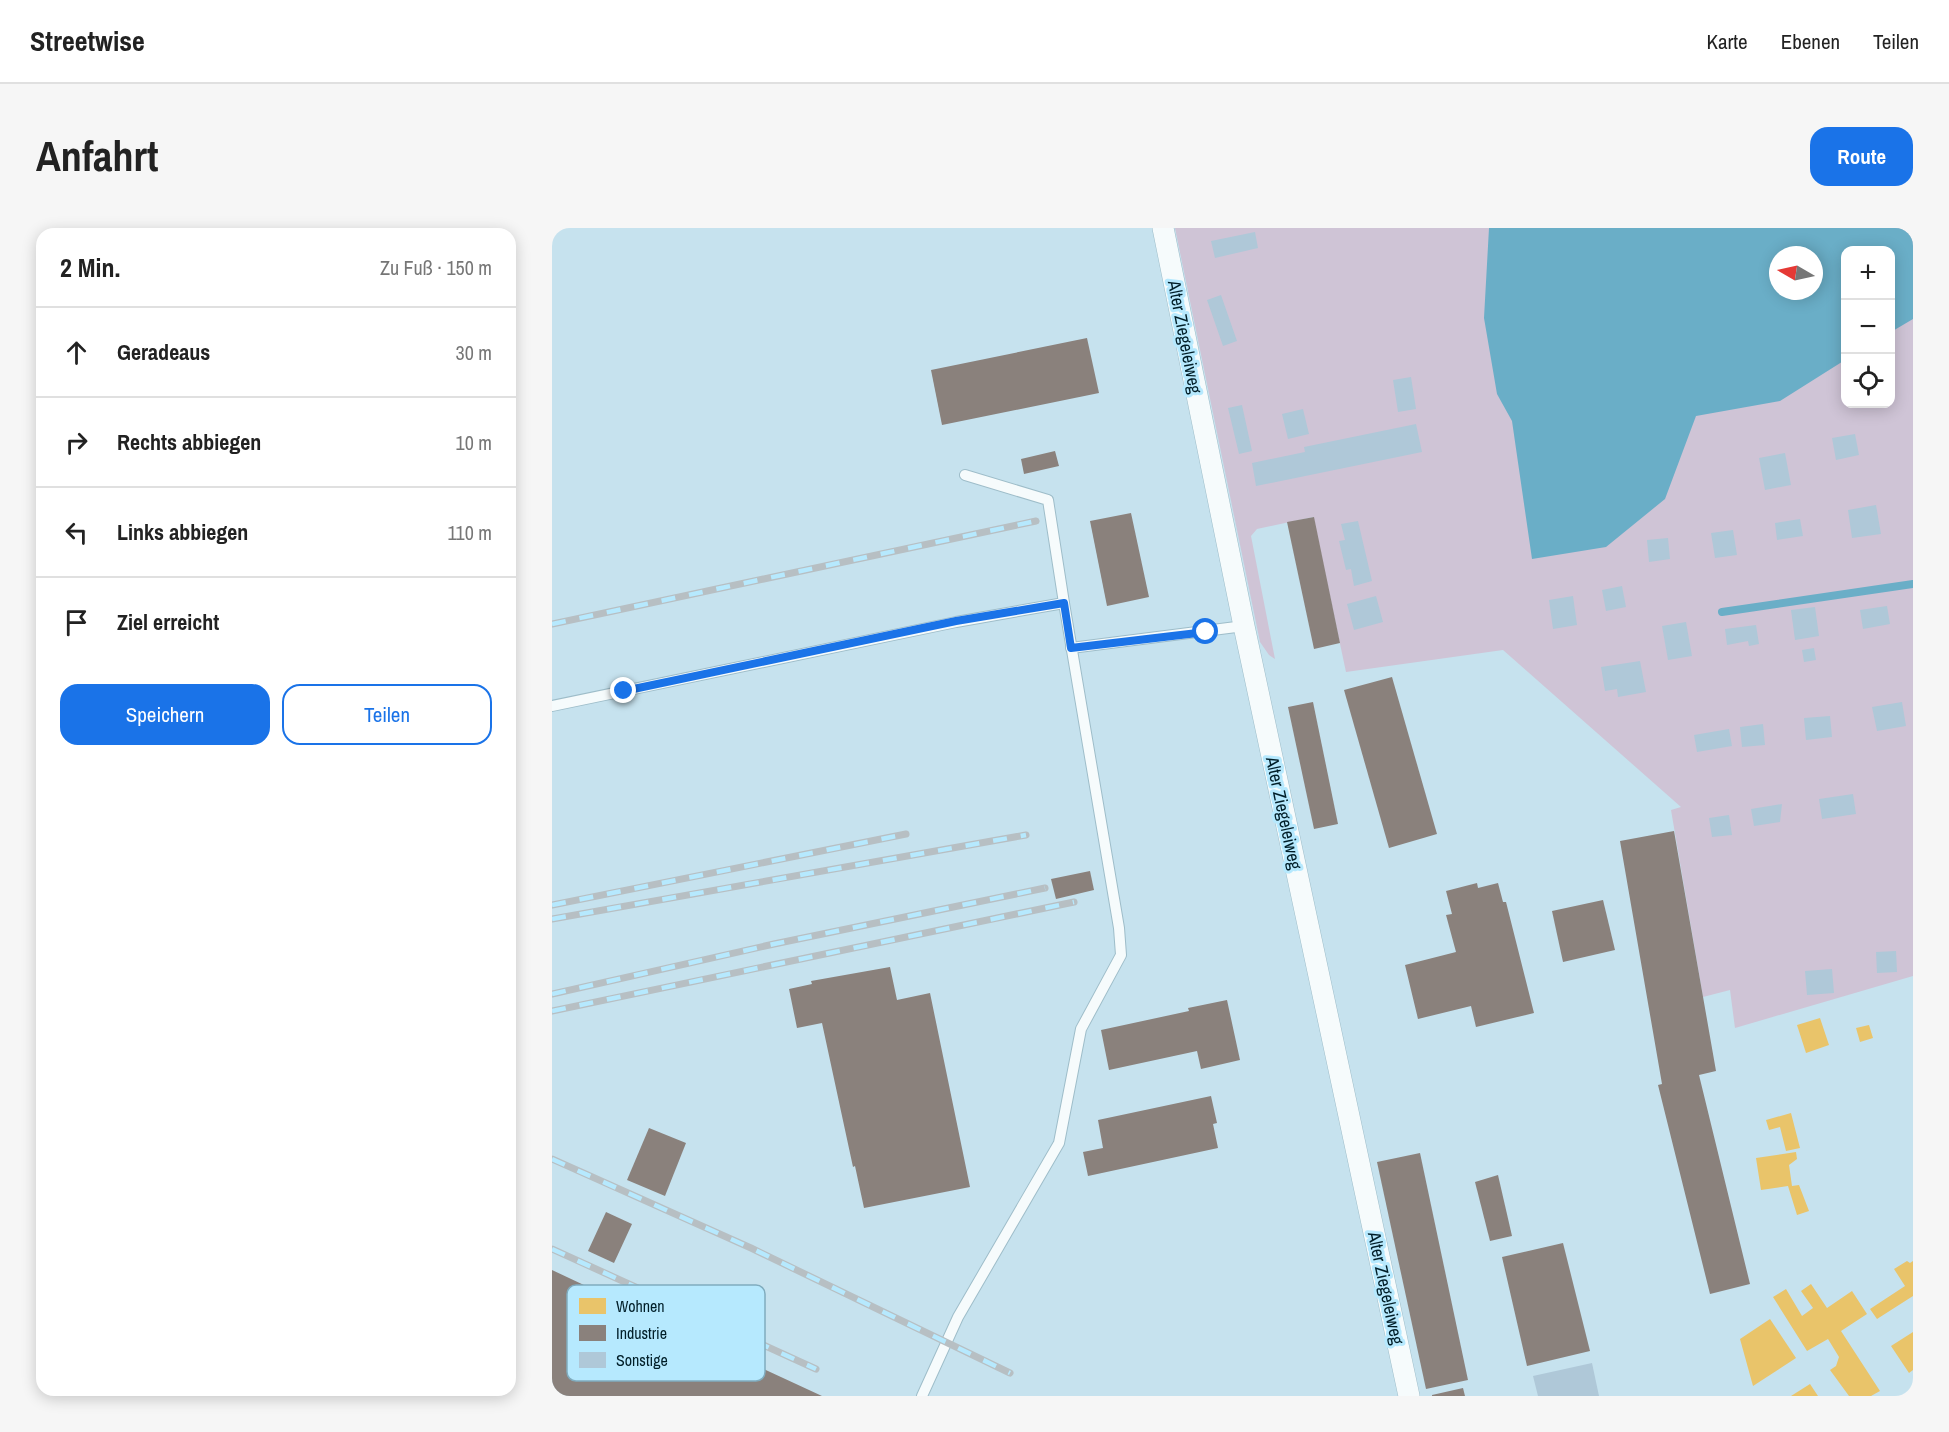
<!DOCTYPE html>
<html lang="de">
<head>
<meta charset="utf-8">
<style>
	:root { --surface:#fff; --page:#f6f6f6; --text:#222; --muted:#767676; --line:#e0e0e0; --accent:#1a73e8 }
	body { margin:0; font-family:"Archivo Narrow",sans-serif; background:var(--page); color:var(--text) }
	.controls { position:absolute; right:18px; top:18px; display:grid; overflow:hidden; border-radius:12px; box-shadow:0 3px 15px #0003 }
	.controls button { width:54px; height:54px; display:grid; place-items:center; padding:0; border:0; border-bottom:2px solid var(--line); background:var(--surface); color:var(--text); font:30px sans-serif }
	.compass { position:absolute; left:1217px; top:18px; width:54px; height:54px; border-radius:50%; background:var(--surface); box-shadow:0 3px 15px #0003; rotate:279deg }
	.stop { position:absolute; width:18px; height:18px; margin:-14px; border:4px solid #1a73e8; border-radius:50%; background:#fff }
	.stop.end { background:#1a73e8; border-color:#fff; box-shadow:0 2px 6px #0008 }
	.list { margin:0; padding:0; list-style:none }
	h2 { display:flex; justify-content:space-between; align-items:center; height:78px; margin:0; padding:0 24px; font-size:26px }
	h2 small { font-size:20px; font-weight:400; color:var(--muted) }
	.list li { display:grid; grid-template-columns:39px 1fr auto; gap:18px; align-items:center; box-sizing:border-box; height:90px; padding:0 24px; border-top:2px solid var(--line) }
	.list b { display:block; font-size:22px; white-space:nowrap }
	.list em { font-size:20px; font-style:normal; color:var(--muted) }
	.actions { display:flex; gap:12px; padding:18px 24px }
	.actions a { flex:1; padding:14px 0; border:2px solid var(--accent); border-radius:18px; text-align:center; font-size:21px; color:var(--accent) }
	.actions .main { background:var(--accent); color:#fff }
	.icon { flex:none; width:33px; height:33px; fill:none; stroke:currentColor; stroke-width:2; stroke-linecap:round; stroke-linejoin:round }
	.map { position:relative; flex:none; width:1361px; height:1168px; overflow:hidden; border-radius:18px }
	header { display:flex; align-items:center; gap:36px; box-sizing:border-box; height:84px; padding:0 30px; background:var(--surface); border-bottom:2px solid var(--line) }
	header strong { font-size:28px }
	nav { display:flex; gap:33px; margin-inline-start:auto; font-size:21px }
	.intro { display:flex; align-items:center; justify-content:space-between; box-sizing:border-box; height:144px; padding:0 36px }
	h1 { margin:0; font-size:42px }
	.button { padding:15px 27px; border-radius:18px; background:var(--accent); color:#fff; font-size:21px; font-weight:700 }
	main { display:flex; gap:36px; padding:0 36px }
	aside { flex:1; background:var(--surface); border-radius:18px; box-shadow:0 3px 15px #0003 }
	.map>svg:first-child { display:block }
	.green { fill:#cfc4d6; fill-rule:evenodd }
	.water { fill:#6aaec7; fill-rule:evenodd }
	.homes { fill:#e9c46a }
	.industry { fill:#8a817c }
	.lines { fill:none; stroke-linecap:round; stroke-linejoin:round }
	.stream { stroke:#6aaec7; stroke-width:8 }
	.building { fill:#afc8d8 }
	.service-casing { stroke:#9ebdc9; stroke-width:12 }
	.minor-casing { stroke:#9ebdc9; stroke-width:22 }
	.service { stroke:#f6fbfc; stroke-width:10 }
	.minor { stroke:#f6fbfc; stroke-width:21 }
	.rail-casing { stroke:#b7bfc3; stroke-width:7 }
	.rail { stroke:#b6e9fe; stroke-width:4.5; stroke-dasharray:14; stroke-linecap:butt }
	.route { stroke:#1a73e8; stroke-width:8 }
	.labels { text-anchor:middle; dominant-baseline:central; stroke-width:6; stroke-linejoin:round; paint-order:stroke }
	.street-label { font-size:18px; fill:#011e28; stroke:#b6e9fe }
	.key { fill:#b6e9fe; stroke:#80acbe; stroke-width:1.5 }
	.key-label { font-size:16px; fill:#011e28 }
</style>
</head>
<body>
<header>
<strong>Streetwise</strong>
<nav><a>Karte</a><a>Ebenen</a><a>Teilen</a></nav>
</header>
<div class="intro"><h1>Anfahrt</h1><a class="button">Route</a></div>
<main>
<aside>
<h2>2 Min.<small>Zu Fuß · 150 m</small></h2>
<ul class="list">
<li><svg class="icon" aria-label="ahead" viewBox="0 0 24 24"><path d="M12 20V5M6 11l6-6 6 6"/></svg><div><b>Geradeaus</b></div><em>30 m</em></li>
<li><svg class="icon" aria-label="right" viewBox="0 0 24 24"><path d="M7 20v-9h11M14 6l5 5-5 5"/></svg><div><b>Rechts abbiegen</b></div><em>10 m</em></li>
<li><svg class="icon" aria-label="left" viewBox="0 0 24 24"><path d="M17 20v-9H6M10 6l-5 5 5 5"/></svg><div><b>Links abbiegen</b></div><em>110 m</em></li>
<li><svg class="icon" aria-label="arrive" viewBox="0 0 24 24"><path d="M6 21V4h12l-3 4 3 4H6"/></svg><div><b>Ziel erreicht</b></div></li>
</ul>
<div class="actions"><a class="main">Speichern</a><a>Teilen</a></div>
</aside>
<div class="map">
<svg width="1361" height="1168" viewBox="0 0 1361 1168">
	<rect width="100%" height="100%" fill="#c6e2ee"/>
	<!-- green -->
	<path class="green" d="M623,0h738v748l-178,52 -5,-38 -27,7 -32,-187 10,-3 -178,-157 -157,22 -33,-155 -56,12 -6,7 24,123 -6,-4 -9,-13zM1294,22h44v154h-44zM1226,27h36v36h-36z"/>
	<!-- water -->
	<path class="water" d="M937,0h424v91l-22,13 -1,-82h-44l-1,110 -65,41 -84,15 -31,83 -59,48 -74,12 -20,-138 -15,-27 -13,-76zM1226,27h36v36h-36z"/>
	<!-- homes -->
	<g class="homes">
		<polygon points="1268,790 1277,817 1254,825 1245,797"/>
		<polygon points="1317,797 1321,810 1308,814 1304,800"/>
		<polygon points="1239,885 1248,920 1234,923 1228,899 1217,902 1214,892"/>
		<polygon points="1244,924 1245,931 1237,937 1240,958 1247,957 1257,983 1245,987 1236,958 1209,962 1204,930"/>
		<polygon points="1355,1033 1358,1035 1361,1033 1361,1068 1325,1091 1318,1081 1353,1058 1342,1041"/>
		<polygon points="1259,1056 1275,1080 1300,1063 1315,1086 1289,1103 1328,1163 1319,1168 1297,1168 1278,1142 1284,1138 1287,1129 1276,1111 1255,1123 1221,1069 1234,1061 1250,1088 1261,1080 1249,1063"/>
		<polygon points="1218,1091 1244,1130 1201,1158 1188,1111"/>
		<polygon points="1361,1104 1361,1142 1357,1145 1339,1118"/>
		<polygon points="1258,1156 1266,1168 1239,1168"/>
	</g>
	<!-- industry -->
	<g class="industry">
		<polygon points="535,110 547,165 390,197 379,142"/>
		<polygon points="503,223 507,238 472,246 469,231"/>
		<polygon points="579,285 597,369 555,378 538,293"/>
		<polygon points="762,289 788,415 762,421 735,294"/>
		<polygon points="840,449 885,606 837,620 792,462"/>
		<polygon points="761,474 786,596 762,601 736,479"/>
		<polygon points="1122,603 1164,843 1147,847 1198,1056 1158,1066 1106,857 1110,856 1068,613"/>
		<polygon points="538,643 542,662 504,671 499,651"/>
		<polygon points="925,655 926,660 946,655 951,674 954,674 982,785 924,799 919,778 866,791 853,737 904,724 894,687 900,686 894,663"/>
		<polygon points="1051,672 1063,722 1011,734 1000,683"/>
		<polygon points="338,739 345,772 378,765 418,959 312,980 303,938 301,939 270,795 245,800 237,761 260,756 259,753"/>
		<polygon points="675,772 688,832 649,841 645,823 557,842 549,802 637,783 636,780"/>
		<polygon points="659,868 665,895 661,896 666,920 536,948 531,924 551,920 546,892"/>
		<polygon points="97,900 134,915 113,968 75,952"/>
		<polygon points="868,925 916,1152 874,1161 825,934"/>
		<polygon points="946,947 960,1008 938,1013 923,954"/>
		<polygon points="54,984 80,996 62,1035 36,1023"/>
		<polygon points="1011,1015 1038,1123 975,1138 950,1029"/>
		<polygon points="0,1042 151,1113 154,1107 165,1112 162,1118 270,1168 0,1168"/>
		<polygon points="911,1160 913,1168 880,1168 880,1167"/>
	</g>
	<g class="lines">
		<!-- stream -->
		<polyline class="stream" points="1170,384 1361,356"/>
	</g>
	<!-- building -->
	<g class="building">
		<polygon points="703,4 706,20 663,30 659,13"/>
		<polygon points="669,67 685,113 671,118 655,72"/>
		<polygon points="859,149 864,181 846,184 841,152"/>
		<polygon points="690,177 700,223 687,226 676,180"/>
		<polygon points="751,181 757,206 736,211 730,186"/>
		<polygon points="864,196 870,224 704,258 700,235 753,224 752,219"/>
		<polygon points="1303,206 1307,227 1284,232 1280,210"/>
		<polygon points="1233,225 1239,257 1213,262 1207,230"/>
		<polygon points="1324,277 1329,306 1300,310 1296,282"/>
		<polygon points="1248,291 1251,308 1225,312 1223,295"/>
		<polygon points="806,293 820,353 802,358 799,341 794,342 787,313 793,312 789,296"/>
		<polygon points="1181,302 1185,327 1163,330 1159,305"/>
		<polygon points="1116,310 1118,331 1097,334 1095,312"/>
		<polygon points="1070,358 1074,379 1054,383 1050,362"/>
		<polygon points="824,368 831,394 802,402 795,376"/>
		<polygon points="1021,368 1025,397 1001,401 997,372"/>
		<polygon points="1335,378 1338,396 1311,401 1308,382"/>
		<polygon points="1263,379 1267,408 1243,412 1239,382"/>
		<polygon points="1134,394 1140,428 1116,432 1110,398"/>
		<polygon points="1204,397 1207,416 1197,418 1196,413 1175,417 1173,401"/>
		<polygon points="1262,420 1264,432 1252,434 1250,422"/>
		<polygon points="1088,433 1094,464 1066,469 1065,461 1053,463 1049,439"/>
		<polygon points="1350,474 1354,498 1325,503 1320,479"/>
		<polygon points="1278,488 1280,509 1254,512 1252,490"/>
		<polygon points="1211,496 1213,517 1190,519 1188,499"/>
		<polygon points="1177,501 1180,518 1145,524 1142,507"/>
		<polygon points="1301,566 1304,586 1270,591 1267,571"/>
		<polygon points="1230,576 1228,594 1202,598 1199,581"/>
		<polygon points="1177,587 1180,607 1160,609 1157,590"/>
		<polygon points="1344,723 1345,744 1325,745 1324,724"/>
		<polygon points="1280,741 1282,765 1255,767 1253,743"/>
		<polygon points="1040,1135 1047,1168 986,1168 981,1148"/>
	</g>
	<g class="lines">
		<defs>
			<g id="service">
				<polyline points="519,420 692,398"/>
				<polyline points="0,478 404,394 512,375"/>
				<polyline points="370,1168 406,1089 507,915 529,801 569,727 567,700 512,375 496,272 413,247"/>
			</g>
			<polyline id="minor" points="611,0 692,398 857,1168"/>
		</defs>
		<!-- service casing -->
		<use href="#service" class="service-casing"/>
		<!-- minor casing -->
		<use href="#minor" class="minor-casing"/>
		<!-- service -->
		<use href="#service" class="service"/>
		<!-- minor -->
		<use href="#minor" class="minor"/>
		<defs>
			<g id="rail">
				<polyline points="0,396 484,293"/>
				<polyline points="0,677 354,606"/>
				<polyline points="0,691 474,607"/>
				<polyline points="0,766 222,716 493,660"/>
				<polyline points="0,783 522,674"/>
				<polyline points="0,931 199,1020 458,1145"/>
				<polyline points="0,1021 264,1141"/>
			</g>
		</defs>
		<!-- rail casing -->
		<use href="#rail" class="rail-casing"/>
		<!-- rail -->
		<use href="#rail" class="rail"/>
	</g>
	<g class="lines">
		<!-- route -->
		<polyline class="route" points="72,463 404,393 512,375 519,420 654,404"/>
	</g>
	<g class="labels">
		<!-- street labels -->
		<g class="street-label">
			<text transform="translate(633 109) rotate(79)">Alter Ziegeleiweg</text>
			<text transform="translate(732 585) rotate(78)">Alter Ziegeleiweg</text>
			<text transform="translate(834 1060) rotate(78)">Alter Ziegeleiweg</text>
		</g>
	</g>
	<!-- legend -->
	<rect x="15" y="1057" width="198" height="96" rx="9" class="key"/>
	<rect x="27" y="1070" width="27" height="16" fill="#e9c46a"/>
	<rect x="27" y="1097" width="27" height="16" fill="#8a817c"/>
	<rect x="27" y="1124" width="27" height="16" fill="#afc8d8"/>
	<g class="key-label">
		<text x="64" y="1084">Wohnen</text>
		<text x="64" y="1111">Industrie</text>
		<text x="64" y="1138">Sonstige</text>
	</g>
</svg>
<div class="controls">
<button>+</button>
<button>−</button>
<button><svg class="icon" aria-label="locate" viewBox="0 0 24 24"><circle cx="12" cy="12" r="6"/><path d="M12 2v4M12 18v4M2 12h4M18 12h4"/></svg></button>
</div>
<svg class="compass" viewBox="-18 -18 36 36"><path d="M0-13l5 13h-10z" fill="#e53935"/><path d="M0 13l5-13h-10z" fill="#767676"/></svg>
<div class="stop" style="left:654px;top:404px"></div>
<div class="stop end" style="left:72px;top:463px"></div>
</div>
</main>
</body>
</html>
